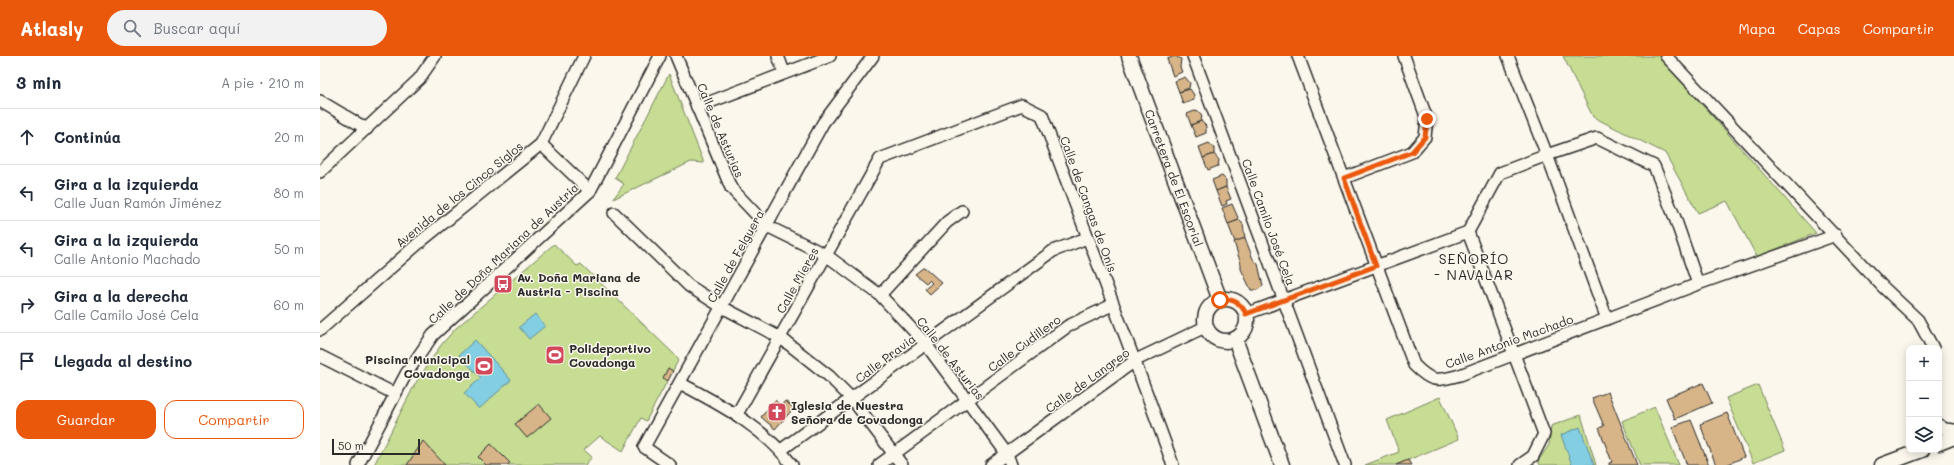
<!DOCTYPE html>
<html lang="es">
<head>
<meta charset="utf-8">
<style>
	:root { --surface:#fff; --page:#f2f2f3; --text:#1f2937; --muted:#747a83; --line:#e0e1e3; --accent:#ea580c }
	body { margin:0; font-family:Mali,sans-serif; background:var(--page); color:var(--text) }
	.controls { position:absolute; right:12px; bottom:12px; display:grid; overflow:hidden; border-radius:8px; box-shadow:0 2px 10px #0003 }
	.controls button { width:36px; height:36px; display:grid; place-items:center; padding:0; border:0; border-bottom:1px solid var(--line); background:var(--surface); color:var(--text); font:20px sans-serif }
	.scale { position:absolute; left:12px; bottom:10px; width:88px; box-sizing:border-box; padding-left:4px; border:2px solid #2b2b2b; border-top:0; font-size:11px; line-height:14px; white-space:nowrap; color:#2b2b2b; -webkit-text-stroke:3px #fbf7ec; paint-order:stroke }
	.stop { position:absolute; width:12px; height:12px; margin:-9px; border:3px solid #ea580c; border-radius:50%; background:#fff }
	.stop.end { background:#ea580c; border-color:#fff; box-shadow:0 1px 4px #0008 }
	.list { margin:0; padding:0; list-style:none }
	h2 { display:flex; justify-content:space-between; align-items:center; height:52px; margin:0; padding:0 16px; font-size:17px }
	h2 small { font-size:13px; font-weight:400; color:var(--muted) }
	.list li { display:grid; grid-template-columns:26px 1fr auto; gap:12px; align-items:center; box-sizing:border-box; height:56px; padding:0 16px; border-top:1px solid var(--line) }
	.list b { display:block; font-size:15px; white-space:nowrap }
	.list p { margin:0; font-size:13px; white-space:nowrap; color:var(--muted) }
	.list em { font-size:13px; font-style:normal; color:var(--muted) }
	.actions { display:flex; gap:8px; padding:12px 16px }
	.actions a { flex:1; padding:9px 0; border:1px solid var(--accent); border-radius:12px; text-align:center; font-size:14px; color:var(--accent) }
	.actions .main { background:var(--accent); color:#fff }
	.icon { flex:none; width:22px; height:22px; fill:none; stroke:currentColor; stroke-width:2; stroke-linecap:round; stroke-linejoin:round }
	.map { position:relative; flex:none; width:1634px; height:409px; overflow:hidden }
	header { display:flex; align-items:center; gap:24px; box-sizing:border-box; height:56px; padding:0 20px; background:var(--accent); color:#fff }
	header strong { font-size:19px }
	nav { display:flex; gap:22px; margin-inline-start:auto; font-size:14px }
	.search { width:280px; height:36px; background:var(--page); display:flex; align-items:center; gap:10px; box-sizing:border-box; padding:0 14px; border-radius:22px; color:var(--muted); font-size:15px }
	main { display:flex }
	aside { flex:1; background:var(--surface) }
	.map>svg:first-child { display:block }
	.green { fill:#c6dd93; stroke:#78845f }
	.water { fill:#83cee3; stroke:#608d99 }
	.building { fill:#d7b589; stroke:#2b2b2b }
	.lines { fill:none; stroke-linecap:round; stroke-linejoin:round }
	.minor-casing { stroke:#2b2b2b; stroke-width:14 }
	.tertiary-casing { stroke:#2b2b2b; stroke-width:17 }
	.minor { stroke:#fbf7ec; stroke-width:11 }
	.tertiary { stroke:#fbf7ec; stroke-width:14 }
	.route { stroke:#ea580c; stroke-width:5 }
	.labels { text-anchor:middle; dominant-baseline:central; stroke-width:3; stroke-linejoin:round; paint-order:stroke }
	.street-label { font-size:12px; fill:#2b2b2b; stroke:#fbf7ec }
	.poi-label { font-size:12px; font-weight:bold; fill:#2b2b2b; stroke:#fbf7ec; text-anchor:start }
	.quarter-label { font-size:14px; letter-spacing:1px; fill:#2b2b2b; stroke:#fbf7ec }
</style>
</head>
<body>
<header>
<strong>Atlasly</strong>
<div class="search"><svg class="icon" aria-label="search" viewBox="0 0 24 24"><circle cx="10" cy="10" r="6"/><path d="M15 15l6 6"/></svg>Buscar aquí</div>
<nav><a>Mapa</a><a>Capas</a><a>Compartir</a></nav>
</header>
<main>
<aside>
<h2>3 min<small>A pie · 210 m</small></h2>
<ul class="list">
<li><svg class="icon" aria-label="ahead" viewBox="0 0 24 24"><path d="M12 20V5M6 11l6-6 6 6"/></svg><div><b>Continúa</b></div><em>20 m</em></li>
<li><svg class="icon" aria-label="left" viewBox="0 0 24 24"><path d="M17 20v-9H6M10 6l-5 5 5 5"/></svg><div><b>Gira a la izquierda</b><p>Calle Juan Ramón Jiménez</p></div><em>80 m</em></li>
<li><svg class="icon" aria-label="left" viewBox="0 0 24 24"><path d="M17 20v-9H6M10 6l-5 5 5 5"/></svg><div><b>Gira a la izquierda</b><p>Calle Antonio Machado</p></div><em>50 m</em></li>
<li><svg class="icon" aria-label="right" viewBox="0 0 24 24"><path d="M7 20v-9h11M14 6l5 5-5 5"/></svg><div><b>Gira a la derecha</b><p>Calle Camilo José Cela</p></div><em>60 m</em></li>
<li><svg class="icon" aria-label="arrive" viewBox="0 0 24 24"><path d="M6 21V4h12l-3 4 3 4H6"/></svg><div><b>Llegada al destino</b></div></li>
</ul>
<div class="actions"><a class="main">Guardar</a><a>Compartir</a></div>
</aside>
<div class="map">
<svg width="1634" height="409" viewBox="0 0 1634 409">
	<rect width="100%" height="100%" fill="#fbf7ec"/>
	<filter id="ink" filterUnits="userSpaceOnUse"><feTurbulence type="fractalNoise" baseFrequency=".025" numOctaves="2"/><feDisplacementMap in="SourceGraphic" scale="8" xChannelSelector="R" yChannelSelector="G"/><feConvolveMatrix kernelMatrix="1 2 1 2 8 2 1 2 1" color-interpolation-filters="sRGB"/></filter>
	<g filter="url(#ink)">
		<!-- green -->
		<g class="green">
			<polygon points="1243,0 1339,0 1496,177 1437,201 1407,145 1378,157 1345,97 1273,61"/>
			<polygon points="349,18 384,107 371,106 293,143 304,128 295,122"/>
			<polygon points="234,188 257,210 261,208 359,303 326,365 321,362 303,395 280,380 264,394 272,401 265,409 54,409 95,328 121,289 136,272"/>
			<polygon points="1438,329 1465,394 1433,407 1406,342"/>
			<polygon points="1120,341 1139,383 1076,409 1045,409 1079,396 1067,364"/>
			<polygon points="1335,351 1335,352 1359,409 1320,409 1302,365"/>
			<polygon points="1261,359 1276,409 1220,409 1218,405 1229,389 1231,370"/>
		</g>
		<!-- water -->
		<g class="water">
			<polygon points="215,258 225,270 209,283 199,271"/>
			<polygon points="155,284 191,324 159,353 144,337 161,322 139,299"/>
			<polygon points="1260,371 1274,409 1252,409 1241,379"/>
		</g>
		<!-- building -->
		<g class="building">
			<polygon points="855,0 861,3 860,11 862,16 853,20 847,3"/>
			<polygon points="865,21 870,27 869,32 859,36 855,25"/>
			<polygon points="870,33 874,39 874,44 863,48 859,36"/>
			<polygon points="877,54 882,59 881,65 871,69 867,58"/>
			<polygon points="881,65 886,70 886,77 876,81 871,69"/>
			<polygon points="889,87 894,92 894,98 883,102 879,91"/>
			<polygon points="894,98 899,104 898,110 888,114 883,102"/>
			<polygon points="902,120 906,124 906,131 896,135 892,124"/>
			<polygon points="906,131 911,143 906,145 907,148 902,150 896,135"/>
			<polygon points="912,148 919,164 908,168 902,152"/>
			<polygon points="919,164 923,168 925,182 915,186 908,168"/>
			<polygon points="925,182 933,203 938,208 943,230 937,234 931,234 921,213 921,208 914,186"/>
			<polygon points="604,211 622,227 610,238 605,233 612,227 609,224 606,227 595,218"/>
			<polygon points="348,312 353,315 348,325 343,322"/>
			<polygon points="1383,327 1392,347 1355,363 1346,342"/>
			<polygon points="1288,336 1317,409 1289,409 1289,407 1292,406 1279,372 1284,370 1272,342"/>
			<polygon points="455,344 461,350 465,345 474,352 455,373 441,361"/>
			<polygon points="219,348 231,362 207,382 195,368"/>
			<polygon points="1407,357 1424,401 1406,409 1396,409 1380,368"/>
			<polygon points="1371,364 1389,409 1367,409 1352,371"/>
			<polygon points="103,385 125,409 87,409"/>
			<polygon points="171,388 190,407 187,409 166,409 158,401"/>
			<polygon points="1088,404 1091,409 1076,409"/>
		</g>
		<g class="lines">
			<defs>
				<g id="minor">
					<polyline points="356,0 411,132 447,170 506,199 560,239 605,287 687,398 691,409"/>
					<polyline points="458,0 464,16"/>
					<polyline points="873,0 1025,409"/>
					<path d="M978,0l116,309c18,18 22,16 46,10l238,-91 138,-49"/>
					<polyline points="1188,0 1227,99 1287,263"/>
					<polyline points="1346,0 1563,231 1598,264 1613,292"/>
					<polyline points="0,45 47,73"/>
					<polyline points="377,51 510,0"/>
					<polyline points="221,88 270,135"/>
					<polyline points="0,116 99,23 115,0"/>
					<polyline points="1024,122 1092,96 1105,81 1107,63 1084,0"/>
					<polyline points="294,157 369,230 402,251 461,282 509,320 532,343 582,409"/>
					<polyline points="1148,176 1224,378 1213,400 1200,409"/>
					<polyline points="560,239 627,166 642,155"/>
					<polyline points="926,258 1148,176 1180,117 1227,99 1277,82 1334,110 1355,162 1378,228"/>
					<polyline points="0,274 100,186 221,88 264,0"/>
					<polyline points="0,300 75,338"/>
					<path d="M360,327c42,23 83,43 112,82"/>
					<path d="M417,358l143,-255 142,-54 20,10c43,117 89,233 131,350"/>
					<polyline points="1619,369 1625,373 1634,374"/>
					<polyline points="461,394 733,195 767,182"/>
					<polyline points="38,409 86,318 113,279 270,135 340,0"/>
					<polyline points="350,409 324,391 503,67 553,0"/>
					<polyline points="559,409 748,270 792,249"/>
					<polyline points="671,409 816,304 885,271"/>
				</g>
				<g id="tertiary">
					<path id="s1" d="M809,0l91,244"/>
					<circle cx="906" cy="264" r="21"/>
					<polyline points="915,283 962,409"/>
					<polyline points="1619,387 1634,381"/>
					<polyline points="1562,409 1602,394"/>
				</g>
			</defs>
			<!-- minor casing -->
			<use href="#minor" class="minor-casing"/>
			<!-- tertiary casing -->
			<use href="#tertiary" class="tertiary-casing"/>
			<!-- minor -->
			<use href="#minor" class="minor"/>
			<!-- tertiary -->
			<use href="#tertiary" class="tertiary"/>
		</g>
	</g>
	<g class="lines" filter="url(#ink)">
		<!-- route -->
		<path class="route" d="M900,244c13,-2 21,3 26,14l130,-48 -32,-88 68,-26 13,-15 2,-18"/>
	</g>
	<!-- icons -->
	<defs>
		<symbol id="bus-square" viewBox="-11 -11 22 22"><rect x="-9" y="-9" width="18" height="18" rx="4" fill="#d1495b" stroke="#fbf7ec"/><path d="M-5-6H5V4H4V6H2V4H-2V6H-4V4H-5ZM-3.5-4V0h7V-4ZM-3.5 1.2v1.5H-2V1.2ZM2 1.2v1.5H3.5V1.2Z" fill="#fff"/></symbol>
		<symbol id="stadium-square" viewBox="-11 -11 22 22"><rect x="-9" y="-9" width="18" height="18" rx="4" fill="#d1495b" stroke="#fbf7ec"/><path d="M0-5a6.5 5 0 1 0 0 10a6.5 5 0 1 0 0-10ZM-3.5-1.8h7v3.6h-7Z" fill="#fff"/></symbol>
		<symbol id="church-square" viewBox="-11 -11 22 22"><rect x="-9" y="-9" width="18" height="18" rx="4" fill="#d1495b" stroke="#fbf7ec"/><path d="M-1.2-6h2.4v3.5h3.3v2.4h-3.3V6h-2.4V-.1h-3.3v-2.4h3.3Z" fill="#fff"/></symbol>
	</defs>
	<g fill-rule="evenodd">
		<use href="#bus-square" x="172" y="217" width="22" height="22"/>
		<use href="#stadium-square" x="224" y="288" width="22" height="22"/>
		<use href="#stadium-square" x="153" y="299" width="22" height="22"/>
		<use href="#church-square" x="446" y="345" width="22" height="22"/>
	</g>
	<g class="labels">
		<!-- street labels -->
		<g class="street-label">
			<text transform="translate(401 74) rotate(67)">Calle de Asturias</text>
			<text stroke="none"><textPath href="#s1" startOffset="130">Carretera de El Escorial</textPath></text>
			<text transform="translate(139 138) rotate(-39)">Avenida de los Cinco Siglos</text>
			<text transform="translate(769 148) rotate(70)">Calle de Cangas de Onís</text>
			<text transform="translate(949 166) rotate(70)">Calle Camilo José Cela</text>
			<text transform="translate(183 197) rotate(-43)">Calle de Doña Mariana de Austria</text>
			<text transform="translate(415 200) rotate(-61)">Calle de Felguera</text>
			<text transform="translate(477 224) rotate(-61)">Calle Mieres</text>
			<text transform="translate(1189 285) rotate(-20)">Calle Antonio Machado</text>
			<text transform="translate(704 287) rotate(-36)">Calle Cudillero</text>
			<text transform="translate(565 302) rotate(-37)">Calle Pravia</text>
			<text transform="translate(631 302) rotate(52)">Calle de Asturias</text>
			<text transform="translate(767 324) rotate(-36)">Calle de Langreo</text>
		</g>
		<!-- poi labels -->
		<g class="poi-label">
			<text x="197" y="221">Av. Doña Mariana de<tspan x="197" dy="14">Austria - Piscina</tspan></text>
			<text x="249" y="292">Polideportivo<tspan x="249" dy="14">Covadonga</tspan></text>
			<text x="150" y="303" text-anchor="end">Piscina Municipal<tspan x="150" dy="14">Covadonga</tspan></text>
			<text x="471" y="349">Iglesia de Nuestra<tspan x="471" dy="14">Señora de Covadonga</tspan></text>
		</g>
		<!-- quarter labels -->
		<g class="quarter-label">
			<text x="1154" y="202">SEÑORÍO<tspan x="1154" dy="16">- NAVALAR</tspan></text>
		</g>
	</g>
</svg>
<div class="controls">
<button>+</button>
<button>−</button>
<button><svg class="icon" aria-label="layers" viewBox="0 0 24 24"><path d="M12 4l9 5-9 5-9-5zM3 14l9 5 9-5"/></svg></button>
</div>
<div class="scale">50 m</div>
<div class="stop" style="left:900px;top:244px"></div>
<div class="stop end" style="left:1107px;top:63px"></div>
</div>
</main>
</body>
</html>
